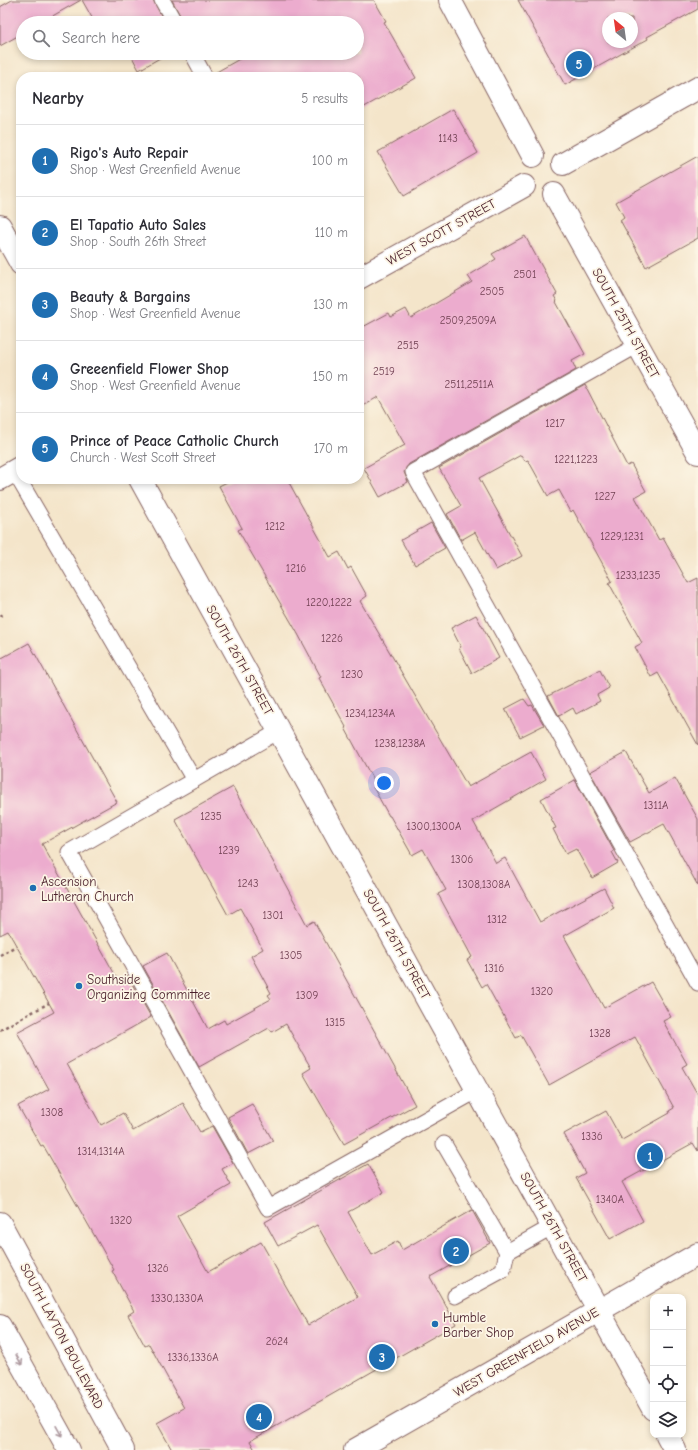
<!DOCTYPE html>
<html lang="en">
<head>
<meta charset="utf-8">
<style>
	:root { --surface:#fff; --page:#f2f2f3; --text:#2b2b33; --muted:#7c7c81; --line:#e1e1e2; --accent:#1f6fb2 }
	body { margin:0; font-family:"Comic Neue",sans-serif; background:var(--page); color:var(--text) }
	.controls { position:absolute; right:12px; bottom:12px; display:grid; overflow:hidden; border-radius:8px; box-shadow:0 2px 6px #0003 }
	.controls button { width:36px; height:36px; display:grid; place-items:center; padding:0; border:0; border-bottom:1px solid var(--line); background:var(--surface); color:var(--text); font:20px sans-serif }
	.compass { position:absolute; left:602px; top:12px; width:36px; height:36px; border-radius:50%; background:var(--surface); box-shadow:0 2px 6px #0003; rotate:331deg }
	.you { position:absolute; left:384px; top:783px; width:14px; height:14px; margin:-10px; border:3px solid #fff; border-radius:50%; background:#1a73e8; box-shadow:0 0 0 6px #1a73e833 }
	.badge { display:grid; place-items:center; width:26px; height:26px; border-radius:50%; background:var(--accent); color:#fff; font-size:13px; font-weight:700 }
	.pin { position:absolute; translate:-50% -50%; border:2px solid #fff; box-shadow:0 1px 4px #0006 }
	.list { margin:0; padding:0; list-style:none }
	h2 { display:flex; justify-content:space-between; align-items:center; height:52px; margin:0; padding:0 16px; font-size:17px }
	h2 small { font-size:13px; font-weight:400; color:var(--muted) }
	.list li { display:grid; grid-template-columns:26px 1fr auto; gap:12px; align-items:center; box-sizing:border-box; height:72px; padding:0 16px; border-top:1px solid var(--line) }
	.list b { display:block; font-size:15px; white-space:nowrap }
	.list p { margin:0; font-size:13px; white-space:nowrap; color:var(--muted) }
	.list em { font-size:13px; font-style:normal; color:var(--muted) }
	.icon { flex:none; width:22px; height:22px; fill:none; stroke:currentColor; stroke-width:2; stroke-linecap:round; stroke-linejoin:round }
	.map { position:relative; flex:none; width:698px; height:1450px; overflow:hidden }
	.search { position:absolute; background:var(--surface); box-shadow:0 2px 6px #0003; left:16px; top:16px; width:348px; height:44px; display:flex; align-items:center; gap:10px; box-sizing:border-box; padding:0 14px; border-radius:22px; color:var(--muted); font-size:15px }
	.panel { position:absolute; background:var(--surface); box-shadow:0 2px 6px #0003; left:16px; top:72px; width:348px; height:412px; border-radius:16px }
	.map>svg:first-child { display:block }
	.building { fill:#ecacce; fill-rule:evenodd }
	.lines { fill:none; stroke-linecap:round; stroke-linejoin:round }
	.service-casing { stroke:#866463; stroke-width:17 }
	.minor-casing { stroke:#866463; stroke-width:24 }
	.secondary-casing { stroke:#866463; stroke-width:24 }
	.primary-casing { stroke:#866463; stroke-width:24 }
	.path { stroke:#866463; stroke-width:2.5; stroke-dasharray:3 3; stroke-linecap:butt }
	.service { stroke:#fff; stroke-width:15 }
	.minor { stroke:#fff; stroke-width:22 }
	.secondary { stroke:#fff; stroke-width:22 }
	.primary { stroke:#fff; stroke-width:22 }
	.oneway { stroke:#ae9aa0 }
	.poi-dot { fill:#1f6fb2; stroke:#fcf5e5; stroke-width:1.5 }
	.labels { text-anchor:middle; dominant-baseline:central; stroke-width:3.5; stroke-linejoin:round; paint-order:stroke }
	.number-label { font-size:11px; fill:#724254 }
	.street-label { font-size:13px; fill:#4a1f2b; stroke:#fcf5e5 }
	.poi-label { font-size:13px; fill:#4a1f2b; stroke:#fcf5e5; text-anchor:start }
</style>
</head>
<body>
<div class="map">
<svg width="698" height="1450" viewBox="0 0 698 1450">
	<rect width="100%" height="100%" fill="#fcf5e5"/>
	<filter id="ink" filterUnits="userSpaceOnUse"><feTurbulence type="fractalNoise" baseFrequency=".025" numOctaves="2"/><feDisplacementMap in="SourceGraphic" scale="8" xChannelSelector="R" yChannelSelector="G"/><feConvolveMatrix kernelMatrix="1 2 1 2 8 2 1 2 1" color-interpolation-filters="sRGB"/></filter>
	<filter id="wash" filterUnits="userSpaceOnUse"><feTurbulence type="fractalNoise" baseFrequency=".012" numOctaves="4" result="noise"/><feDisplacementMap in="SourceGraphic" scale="16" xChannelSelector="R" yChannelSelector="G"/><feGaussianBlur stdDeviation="0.9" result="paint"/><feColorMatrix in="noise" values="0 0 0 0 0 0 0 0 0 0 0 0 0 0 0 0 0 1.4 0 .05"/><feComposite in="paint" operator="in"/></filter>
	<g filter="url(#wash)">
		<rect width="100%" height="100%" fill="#f4e5ca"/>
		<g id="blocks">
			<!-- building -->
			<g class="building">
				<polygon points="12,0 81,0 40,23 23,23 23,33 0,46 0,7"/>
				<polygon points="82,0 153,0 165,23 95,23"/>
				<polygon points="172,0 374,0 386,21 384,22 416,78 359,110 359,77 214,77 213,74 250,53 357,53 357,23 184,23"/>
				<path d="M518,0h180v9l-51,28 1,2 -83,46zM608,18h24v24h-24z"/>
				<polygon points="130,53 164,53 165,55 139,70"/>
				<polygon points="453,109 478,153 404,196 378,152"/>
				<polygon points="698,156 698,238 646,267 620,220 624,217 616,202"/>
				<polygon points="525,236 557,294 554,296 557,301 556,302 585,354 572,361 576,370 409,464 404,472 408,482 380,497 364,468 405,445 378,397 359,408 359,329 389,313 391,317 406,309 411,318 472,282 468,276 496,259 492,254"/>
				<polygon points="585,385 627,466 631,464 646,491 635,497 659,540 663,538 688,583 698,578 698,745 658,673 651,677 635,647 642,643 609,583 612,581 573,510 571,512 559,490 548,496 528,460 525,461 521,455 479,478 522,556 496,570 475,532 461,540 447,514 461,506 439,468"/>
				<polygon points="233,479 287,479 330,557 339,552 348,569 351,567 367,596 360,601 468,787 531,752 546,779 473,821 496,863 505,858 540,922 604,888 614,908 564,936 604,1008 651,982 671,1017 663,1021 687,1064 682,1067 698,1095 698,1151 693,1143 622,1182 643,1221 610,1239 576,1178 585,1173 564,1134 606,1111 622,1140 670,1113 669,1111 674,1108 635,1037 549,1085 521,1035 516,1038 486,984 482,987 467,960 472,957 438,894 446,890 423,849 412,855 390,816 389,816 373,787 376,785 345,728 346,727 319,678 321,677 298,634 238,530 242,528 219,486"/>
				<polygon points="431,523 445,548 415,565 401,540"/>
				<polygon points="476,615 499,658 472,673 459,648 461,647 451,628"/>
				<polygon points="29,643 117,802 42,844 118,980 127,975 151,1017 67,1064 101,1125 123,1113 133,1131 183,1103 200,1132 212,1126 233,1163 222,1169 231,1185 177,1216 208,1272 261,1242 308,1325 358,1297 317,1225 278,1246 265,1222 368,1164 384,1192 348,1212 372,1255 398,1241 402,1250 472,1210 490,1243 430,1277 456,1324 250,1441 255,1450 172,1450 157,1423 184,1408 149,1344 145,1346 128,1315 134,1311 112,1271 114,1270 43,1145 41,1146 18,1106 49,1089 17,1032 54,1012 8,931 0,935 0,659"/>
				<polygon points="600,670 609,688 597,695 600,701 576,714 573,708 559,716 548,696"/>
				<polygon points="524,699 529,706 532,705 544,725 520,737 505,709"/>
				<polygon points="626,752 649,793 675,778 698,819 698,886 664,824 630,842 590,772"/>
				<polygon points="575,780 614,851 612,852 618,863 592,878 576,849 566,854 553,829 556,828 541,799"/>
				<polygon points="233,787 307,925 314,921 415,1105 344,1144 303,1073 311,1068 286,1024 272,1032 269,1028 199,1067 143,966 167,953 208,1029 224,1020 226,1024 271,999 268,995 271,993 251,956 263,949 240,908 228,915 175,819"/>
				<polygon points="252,1104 273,1141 248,1154 228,1117"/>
			</g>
		</g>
	</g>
	<g filter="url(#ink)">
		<use href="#blocks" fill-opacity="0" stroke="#866463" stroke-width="1"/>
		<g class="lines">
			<defs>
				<g id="service">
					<polyline points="162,0 175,23"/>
					<polyline points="192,53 205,77"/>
					<polyline points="638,345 413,472 698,983"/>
					<polyline points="14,471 194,780"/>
					<polyline points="279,731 69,852 268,1208 478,1090"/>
					<polyline points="444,1144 507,1252"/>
					<polyline points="455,1296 503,1270 507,1252 553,1226"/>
				</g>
				<g id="minor">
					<polyline points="450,0 533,156"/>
					<polyline points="563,164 698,88"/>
					<polyline points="554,194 698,453"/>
					<polyline points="0,226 21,264"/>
					<polyline points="359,278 524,186"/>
					<polyline points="0,479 21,467"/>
					<polyline points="140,479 653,1409"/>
					<polyline points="667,1435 675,1450"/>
				</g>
				<polyline id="secondary" points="355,1450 698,1254"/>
				<g id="primary">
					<polyline points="0,1223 123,1450"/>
					<polyline points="0,1326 69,1450"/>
				</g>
			</defs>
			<!-- service casing -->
			<use href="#service" class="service-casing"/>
			<!-- minor casing -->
			<use href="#minor" class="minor-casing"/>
			<!-- secondary casing -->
			<use href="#secondary" class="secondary-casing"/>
			<!-- primary casing -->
			<use href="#primary" class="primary-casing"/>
			<!-- path -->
			<g class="path">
				<polyline points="0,616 5,613"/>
				<polyline points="0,955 16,946"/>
				<polyline points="0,1030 49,1003"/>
			</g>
			<!-- service -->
			<use href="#service" class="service"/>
			<!-- minor -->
			<use href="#minor" class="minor"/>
			<!-- secondary -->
			<use href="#secondary" class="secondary"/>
			<!-- primary -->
			<use href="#primary" class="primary"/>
		</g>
		<!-- one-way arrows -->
		<defs><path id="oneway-shaft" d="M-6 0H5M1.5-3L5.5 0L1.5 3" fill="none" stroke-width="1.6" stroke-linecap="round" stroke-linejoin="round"/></defs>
		<g class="oneway">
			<use href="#oneway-shaft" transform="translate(19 1360) rotate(61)"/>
			<use href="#oneway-shaft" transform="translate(59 1431) rotate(61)"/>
		</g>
	</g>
	<!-- markers -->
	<g class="poi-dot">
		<circle cx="33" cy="888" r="4"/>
		<circle cx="79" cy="986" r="4"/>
		<circle cx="435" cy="1324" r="4"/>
	</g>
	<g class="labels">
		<!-- number labels -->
		<g class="number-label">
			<text x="448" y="138">1143</text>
			<text x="525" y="274">2501</text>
			<text x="492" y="291">2505</text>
			<text x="468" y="320">2509,2509A</text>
			<text x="408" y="345">2515</text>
			<text x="384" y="371">2519</text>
			<text x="469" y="384">2511,2511A</text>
			<text x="555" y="423">1217</text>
			<text x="576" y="459">1221,1223</text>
			<text x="605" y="496">1227</text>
			<text x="275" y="526">1212</text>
			<text x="622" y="536">1229,1231</text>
			<text x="296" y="568">1216</text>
			<text x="638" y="575">1233,1235</text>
			<text x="329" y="602">1220,1222</text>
			<text x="332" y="638">1226</text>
			<text x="352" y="674">1230</text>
			<text x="370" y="713">1234,1234A</text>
			<text x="400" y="743">1238,1238A</text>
			<text x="656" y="805">1311A</text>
			<text x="211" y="816">1235</text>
			<text x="434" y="826">1300,1300A</text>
			<text x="229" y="850">1239</text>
			<text x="462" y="859">1306</text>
			<text x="248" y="883">1243</text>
			<text x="484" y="884">1308,1308A</text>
			<text x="273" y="915">1301</text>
			<text x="497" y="919">1312</text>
			<text x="291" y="955">1305</text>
			<text x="494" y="968">1316</text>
			<text x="542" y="991">1320</text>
			<text x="307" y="995">1309</text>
			<text x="335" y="1022">1315</text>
			<text x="600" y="1033">1328</text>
			<text x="52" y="1112">1308</text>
			<text x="592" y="1136">1336</text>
			<text x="101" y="1151">1314,1314A</text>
			<text x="610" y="1199">1340A</text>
			<text x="121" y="1220">1320</text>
			<text x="158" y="1268">1326</text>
			<text x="177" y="1298">1330,1330A</text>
			<text x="277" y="1341">2624</text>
			<text x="193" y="1357">1336,1336A</text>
		</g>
		<!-- street labels -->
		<g class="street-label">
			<text transform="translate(441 232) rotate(-29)">WEST SCOTT STREET</text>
			<text transform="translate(626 323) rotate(61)">SOUTH 25TH STREET</text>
			<text transform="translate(240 660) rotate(61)">SOUTH 26TH STREET</text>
			<text transform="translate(397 944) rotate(61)">SOUTH 26TH STREET</text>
			<text transform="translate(554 1227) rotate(61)">SOUTH 26TH STREET</text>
			<text transform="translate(62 1336) rotate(62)">SOUTH LAYTON BOULEVARD</text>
			<text transform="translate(526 1352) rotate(-30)">WEST GREENFIELD AVENUE</text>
		</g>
		<!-- poi labels -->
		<g class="poi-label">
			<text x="41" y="881">Ascension<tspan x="41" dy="15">Lutheran Church</tspan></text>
			<text x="87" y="979">Southside<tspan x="87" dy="15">Organizing Committee</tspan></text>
			<text x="443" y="1317">Humble<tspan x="443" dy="15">Barber Shop</tspan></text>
		</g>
	</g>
</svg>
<div class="controls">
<button>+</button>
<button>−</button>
<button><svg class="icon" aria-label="locate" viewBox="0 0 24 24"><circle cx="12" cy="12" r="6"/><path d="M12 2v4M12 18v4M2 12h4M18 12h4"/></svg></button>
<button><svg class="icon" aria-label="layers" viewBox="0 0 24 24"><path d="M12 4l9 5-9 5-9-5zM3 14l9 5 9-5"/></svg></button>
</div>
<svg class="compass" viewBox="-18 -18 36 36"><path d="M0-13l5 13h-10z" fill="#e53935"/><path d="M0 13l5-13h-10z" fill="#7c7c81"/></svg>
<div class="you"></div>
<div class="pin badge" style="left:650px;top:1156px">1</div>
<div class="pin badge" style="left:456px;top:1251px">2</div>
<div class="pin badge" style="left:382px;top:1357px">3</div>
<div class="pin badge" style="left:259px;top:1417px">4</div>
<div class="pin badge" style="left:579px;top:64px">5</div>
<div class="search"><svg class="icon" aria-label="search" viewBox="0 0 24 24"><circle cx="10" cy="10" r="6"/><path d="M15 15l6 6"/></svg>Search here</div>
<section class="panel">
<h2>Nearby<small>5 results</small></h2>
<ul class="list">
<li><span class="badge">1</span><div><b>Rigo's Auto Repair</b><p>Shop · West Greenfield Avenue</p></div><em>100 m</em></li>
<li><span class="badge">2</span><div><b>El Tapatio Auto Sales</b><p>Shop · South 26th Street</p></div><em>110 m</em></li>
<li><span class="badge">3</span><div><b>Beauty &amp; Bargains</b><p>Shop · West Greenfield Avenue</p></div><em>130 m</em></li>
<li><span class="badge">4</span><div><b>Greeenfield Flower Shop</b><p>Shop · West Greenfield Avenue</p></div><em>150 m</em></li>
<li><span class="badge">5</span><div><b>Prince of Peace Catholic Church</b><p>Church · West Scott Street</p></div><em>170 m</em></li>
</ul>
</section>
</div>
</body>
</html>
